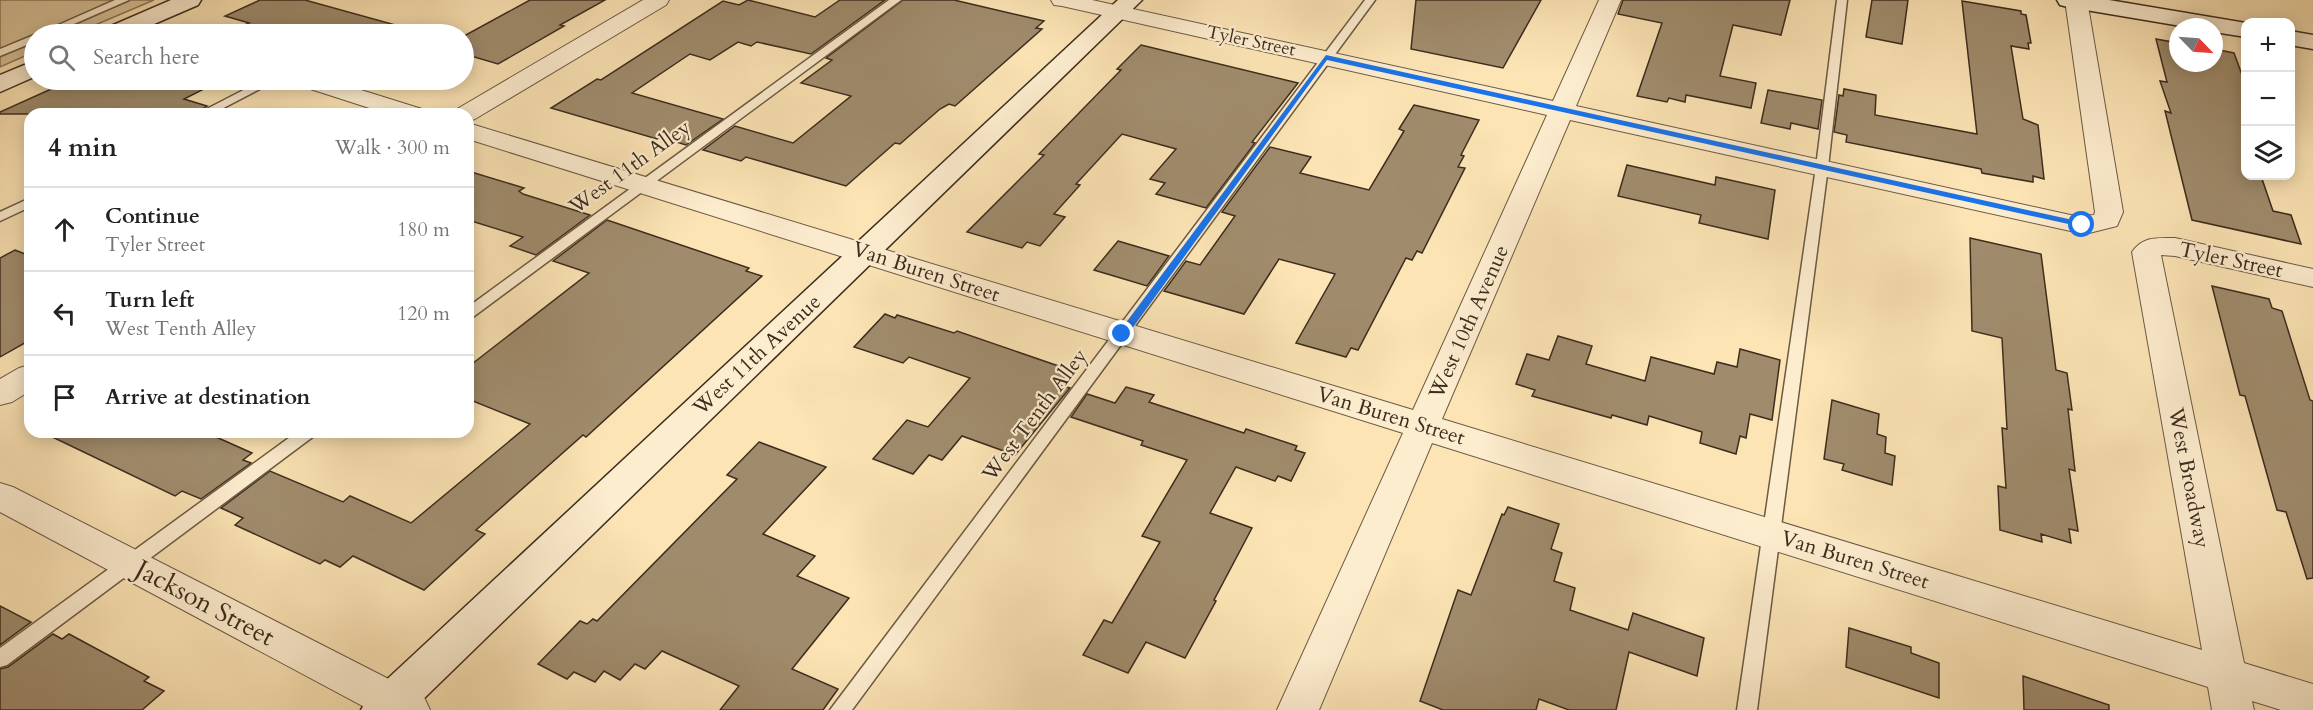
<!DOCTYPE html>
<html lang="en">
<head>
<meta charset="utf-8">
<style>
	:root { --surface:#fff; --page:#f2f2f2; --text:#222; --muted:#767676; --line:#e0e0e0 }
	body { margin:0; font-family:Cardo,serif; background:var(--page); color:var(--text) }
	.controls { position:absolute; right:18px; top:18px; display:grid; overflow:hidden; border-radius:12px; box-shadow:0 3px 15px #0003 }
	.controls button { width:54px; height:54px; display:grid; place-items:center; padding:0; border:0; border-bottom:2px solid var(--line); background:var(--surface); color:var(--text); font:30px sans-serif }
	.compass { position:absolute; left:2169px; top:18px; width:54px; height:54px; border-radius:50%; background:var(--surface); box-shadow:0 3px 15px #0003; rotate:115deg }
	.stop { position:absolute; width:18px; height:18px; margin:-14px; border:4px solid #1a73e8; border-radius:50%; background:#fff }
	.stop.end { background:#1a73e8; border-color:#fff; box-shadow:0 2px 6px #0008 }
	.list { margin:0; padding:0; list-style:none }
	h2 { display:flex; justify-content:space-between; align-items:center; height:78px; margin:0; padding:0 24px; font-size:26px }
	h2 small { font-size:20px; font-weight:400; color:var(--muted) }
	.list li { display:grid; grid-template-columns:39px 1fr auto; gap:18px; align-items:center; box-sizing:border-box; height:84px; padding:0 24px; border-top:2px solid var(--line) }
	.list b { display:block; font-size:22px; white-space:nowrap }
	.list p { margin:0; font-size:20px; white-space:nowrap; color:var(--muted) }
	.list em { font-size:20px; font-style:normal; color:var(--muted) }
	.icon { flex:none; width:33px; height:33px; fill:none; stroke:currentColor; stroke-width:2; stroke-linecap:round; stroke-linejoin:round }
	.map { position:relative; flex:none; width:2313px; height:710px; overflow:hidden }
	.search { position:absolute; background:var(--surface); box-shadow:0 3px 15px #0003; left:24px; top:24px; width:450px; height:66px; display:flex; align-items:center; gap:15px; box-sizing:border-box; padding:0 21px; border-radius:33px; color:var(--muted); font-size:22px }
	.panel { position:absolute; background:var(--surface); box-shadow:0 3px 15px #0003; left:24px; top:108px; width:450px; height:330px; border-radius:18px }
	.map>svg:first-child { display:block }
	.green { fill:#dbc59b; stroke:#8c785c; stroke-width:1.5 }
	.building { fill:#a08c6d; stroke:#3c2c1e; stroke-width:1.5 }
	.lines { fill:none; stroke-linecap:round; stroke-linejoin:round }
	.lane-casing { stroke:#6c5a44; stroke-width:3 }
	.street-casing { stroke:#6c5a44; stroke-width:2 }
	.secondary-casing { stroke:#3c2c1e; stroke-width:3 }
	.lane { fill:#fdedcf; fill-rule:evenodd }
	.street { fill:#fdedcf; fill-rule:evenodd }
	.secondary { fill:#fdedcf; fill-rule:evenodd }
	.route { fill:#1a73e8 }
	.labels { text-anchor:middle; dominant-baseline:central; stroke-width:4.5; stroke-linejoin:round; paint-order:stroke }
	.far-street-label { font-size:18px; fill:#3c2c1e; stroke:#fdedcf }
	.street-label { font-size:21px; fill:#3c2c1e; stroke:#fdedcf }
	.near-street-label { font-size:26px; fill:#3c2c1e; stroke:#fdedcf }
</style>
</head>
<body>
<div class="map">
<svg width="2313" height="710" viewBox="0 0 2313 710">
	<rect width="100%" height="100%" fill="#fce4b5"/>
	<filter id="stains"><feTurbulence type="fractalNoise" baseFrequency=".00333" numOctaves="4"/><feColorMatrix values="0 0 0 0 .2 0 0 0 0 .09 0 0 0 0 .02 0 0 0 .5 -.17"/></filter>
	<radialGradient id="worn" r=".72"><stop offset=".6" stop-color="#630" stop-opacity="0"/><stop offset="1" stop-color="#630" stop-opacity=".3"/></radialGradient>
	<!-- green -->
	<polygon class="green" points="0,0 154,0 74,34 34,34 34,52 0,67"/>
	<!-- building -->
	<g class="building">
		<polygon points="260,0 305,0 399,26 398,34 225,34 249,23 225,16"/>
		<polygon points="530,0 605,0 560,25 564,26 498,64 464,54 464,36"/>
		<polygon points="748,0 815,17 840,0 885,0 811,54 757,42 751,46 738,42 710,60 690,54 632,93 723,119 686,145 660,137 657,139 551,108 597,79 601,80 723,1 739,5"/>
		<polygon points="903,0 954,0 1044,21 1036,28 1042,29 955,106 949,104 940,109 900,144 895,143 846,186 746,157 741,161 703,150 735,126 793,143 851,96 801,83 832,60 826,58"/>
		<polygon points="1416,0 1541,0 1503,68 1411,49"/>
		<polygon points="1623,0 1790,0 1781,35 1733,25 1720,76 1756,83 1751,108 1686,95 1685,102 1669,98 1667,102 1637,96 1662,23 1618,14"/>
		<polygon points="1872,0 1908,0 1902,44 1866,37"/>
		<polygon points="1962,1 2021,11 2021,14 2026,15 2031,43 2028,43 2029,49 2011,46 2023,119 2038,125 2044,179 2033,176 2033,182 1982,173 1981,169 1846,142 1847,135 1834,132 1839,95 1843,96 1844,89 1876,95 1875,115 1977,134"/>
		<polygon points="2156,39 2178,43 2178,63 2214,63 2214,49 2234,53 2246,86 2246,176 2261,176 2273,211 2291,215 2301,244 2192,220 2165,111 2171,113 2160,81 2167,82"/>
		<polygon points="1141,45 1298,83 1252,142 1255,143 1206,208 1156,194 1165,183 1150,179 1176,149 1122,134 1076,184 1080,185 1054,214 1065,217 1040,246 1027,242 1022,248 967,232 1044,155 1039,154 1121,70 1117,69"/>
		<polygon points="71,80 170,80 202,90 184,99 207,106 195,114 0,114 0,112"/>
		<polygon points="1768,90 1822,100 1818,129 1791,123 1790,129 1761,123"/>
		<polygon points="1414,105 1479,120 1461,155 1464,156 1458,167 1465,168 1422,253 1417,251 1412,260 1406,258 1358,350 1351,348 1346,357 1296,343 1335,274 1279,259 1244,314 1164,291 1186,261 1200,265 1235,216 1222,212 1270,147 1311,157 1300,173 1369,190 1404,131 1399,129"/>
		<polygon points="1627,165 1715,185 1716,177 1775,190 1768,239 1699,223 1701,215 1618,196"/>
		<polygon points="468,171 524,188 519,191 523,194 590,215 536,255 510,246 523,237 468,220"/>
		<polygon points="607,220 749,268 746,271 762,276 586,437 583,435 476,530 485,534 424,590 353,556 340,567 325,560 320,564 235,525 243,518 221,508 270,471 343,502 350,496 411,523 530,424 468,399 468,367 589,273 553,261"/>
		<polygon points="1970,238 2041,254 2056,370 2067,373 2072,410 2068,409 2075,471 2069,469 2078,531 2069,529 2071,543 2041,534 2042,542 2000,530 1998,486 2006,488 2002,428 2007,429 2002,338 1972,331"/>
		<polygon points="1118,241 1169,256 1147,286 1094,270"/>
		<polygon points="15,250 30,256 30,340 0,357 0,258"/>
		<polygon points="2212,286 2269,299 2272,308 2282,311 2310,400 2313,401 2313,578 2307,579 2286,512 2277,510 2245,396 2240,395"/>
		<polygon points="885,314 895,318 897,315 954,333 957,331 1070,370 1059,385 1070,388 1015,455 962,436 942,460 929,455 913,474 873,459 907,420 928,427 970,378 909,357 903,363 854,347"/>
		<polygon points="1558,336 1592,346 1586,364 1645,381 1651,357 1714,374 1717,362 1737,367 1740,349 1780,360 1772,420 1750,414 1746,438 1740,436 1736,454 1700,443 1702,432 1649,416 1647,425 1612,415 1611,418 1532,396 1535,390 1516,384 1527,354 1549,360"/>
		<polygon points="1126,387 1154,395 1149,402 1244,433 1246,429 1297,446 1295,450 1305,453 1291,481 1278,476 1275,481 1236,467 1210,513 1252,528 1214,600 1216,601 1185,658 1146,642 1128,673 1083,655 1104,620 1112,623 1160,542 1142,536 1187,460 1141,445 1143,441 1071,417 1087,394 1115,403"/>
		<polygon points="1832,400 1879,414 1877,434 1886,437 1885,453 1895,456 1892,485 1842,470 1844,464 1824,459"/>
		<polygon points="42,432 205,432 252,453 243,460 251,463 201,499 182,491 175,496"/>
		<polygon points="759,442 826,467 763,534 815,556 797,576 849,598 792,669 838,689 823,710 720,710 739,686 662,651 645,669 635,664 620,680 604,671 595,682 574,672 567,679 538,664 580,621 587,624 593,619 597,621 737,479 727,475"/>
		<polygon points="1508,507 1559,524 1551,549 1562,553 1554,581 1575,588 1570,610 1628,630 1633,613 1704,638 1697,676 1629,652 1616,710 1569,710 1539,699 1536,710 1443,710 1420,701 1458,590 1471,595 1502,514 1504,515"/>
		<polygon points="0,606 31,622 0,645"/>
		<polygon points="1849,628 1911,647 1911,653 1939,663 1939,698 1846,667"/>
		<polygon points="53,634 62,639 69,634 149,677 144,681 164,691 142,710 0,710 0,669 8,667"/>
		<polygon points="2023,676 2109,705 2109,710 2024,710"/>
	</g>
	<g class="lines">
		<defs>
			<g id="lane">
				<polygon points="115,0 129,0 51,34 38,34"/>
				<polygon points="889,0 901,0 473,317 468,319 468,307"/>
				<polygon points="1365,0 1375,0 852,710 830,710"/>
				<polygon points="1837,0 1847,0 1828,167 1757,710 1737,710 1816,167"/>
				<polygon points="34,35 34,42 0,56 0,49"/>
				<polygon points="263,80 277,80 212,114 197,114"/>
				<polygon points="30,198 30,207 0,221 0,212"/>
				<polygon points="297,432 316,432 314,436 7,665 0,667 0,648"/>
			</g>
			<g id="street">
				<polygon points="643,0 669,0 666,5 475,119 468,121 468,114 454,114 457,109"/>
				<path d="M1051,0h41l461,101 46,-101h22l-45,106 499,110 19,-1 1,-3 -30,-212h22l36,212 -6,14 -28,7 -14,-1 -505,-112 -128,299 760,231 -70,-398c11,-16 25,-14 43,-14l138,31v18l-138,-31 -14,-1 83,408 69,21v26h-32l-29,-9 2,9h-42l-4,-23 -776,-244 -113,267h-42l126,-277 -935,-294v-16l945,287 134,-295 -485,-109 -8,-1z"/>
				<path d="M134,18l37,11 3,5c-14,2 -42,5 -51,-9l3,-5z"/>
				<polygon points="294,80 329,80 422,109 425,114 388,114 298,85"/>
				<polygon points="30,365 30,391 12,402 0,405 0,379 19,368"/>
				<polygon points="0,483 13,487 424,697 430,710 370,710 0,512"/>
			</g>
			<g id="secondary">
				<polygon points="171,0 201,0 198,5 131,34 100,34 104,29"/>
				<polygon points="1118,0 1142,0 412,710 361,710 368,697"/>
				<polygon points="2057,0 2109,0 2246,23 2246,37 2214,32 2214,27 2187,27 2068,7 2060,5"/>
				<polygon points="2290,31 2313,35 2313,49 2290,45"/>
				<polygon points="34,61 34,77 0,92 0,75"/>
			</g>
		</defs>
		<!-- lane casing -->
		<use href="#lane" class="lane-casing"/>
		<!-- street casing -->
		<use href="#street" class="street-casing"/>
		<!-- secondary casing -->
		<use href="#secondary" class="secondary-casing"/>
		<!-- lane -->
		<use href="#lane" class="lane"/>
		<!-- street -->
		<use href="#street" class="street"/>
		<!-- secondary -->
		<use href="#secondary" class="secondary"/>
	</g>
	<!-- route -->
	<polygon class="route" points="1326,55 2082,222 2086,225 2082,227 1327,60 1126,337 1119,337 1119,332"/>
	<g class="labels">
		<!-- far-street labels -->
		<g class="far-street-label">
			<text transform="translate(1251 41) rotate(12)">Tyler Street</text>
		</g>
		<!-- street labels -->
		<g class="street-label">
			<text transform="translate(630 167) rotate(-36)">West 11th Alley</text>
			<text transform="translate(2231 260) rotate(12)">Tyler Street</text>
			<text transform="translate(926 272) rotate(18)">Van Buren Street</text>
			<text transform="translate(1469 322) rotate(-66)">West 10th Avenue</text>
			<text transform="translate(757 355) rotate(-43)">West 11th Avenue</text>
			<text transform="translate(1035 415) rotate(-53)">West Tenth Alley</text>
			<text transform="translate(1391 416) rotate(17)">Van Buren Street</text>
			<text transform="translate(2189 478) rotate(79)">West Broadway</text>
			<text transform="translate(1855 560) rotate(17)">Van Buren Street</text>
		</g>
		<!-- near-street labels -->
		<g class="near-street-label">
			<text transform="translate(205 603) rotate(28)">Jackson Street</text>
		</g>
	</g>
	<rect width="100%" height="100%" filter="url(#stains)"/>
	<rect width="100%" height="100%" fill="url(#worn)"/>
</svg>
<div class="controls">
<button>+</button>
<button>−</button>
<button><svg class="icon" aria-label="layers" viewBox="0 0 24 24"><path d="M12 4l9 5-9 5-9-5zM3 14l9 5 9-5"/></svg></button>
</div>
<svg class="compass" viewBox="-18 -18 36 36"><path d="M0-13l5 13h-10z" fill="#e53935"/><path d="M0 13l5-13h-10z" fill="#767676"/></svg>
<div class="stop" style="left:2082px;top:225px"></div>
<div class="stop end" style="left:1122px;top:334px"></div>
<div class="search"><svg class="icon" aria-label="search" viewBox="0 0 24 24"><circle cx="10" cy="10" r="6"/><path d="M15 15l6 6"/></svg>Search here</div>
<section class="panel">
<h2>4 min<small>Walk · 300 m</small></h2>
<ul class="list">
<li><svg class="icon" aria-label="ahead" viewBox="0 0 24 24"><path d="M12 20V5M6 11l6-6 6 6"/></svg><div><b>Continue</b><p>Tyler Street</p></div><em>180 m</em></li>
<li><svg class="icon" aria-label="left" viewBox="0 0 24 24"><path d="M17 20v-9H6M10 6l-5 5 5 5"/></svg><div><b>Turn left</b><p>West Tenth Alley</p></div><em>120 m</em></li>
<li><svg class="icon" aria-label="arrive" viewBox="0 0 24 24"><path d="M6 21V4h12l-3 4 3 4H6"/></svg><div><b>Arrive at destination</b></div></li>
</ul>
</section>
</div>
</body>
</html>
